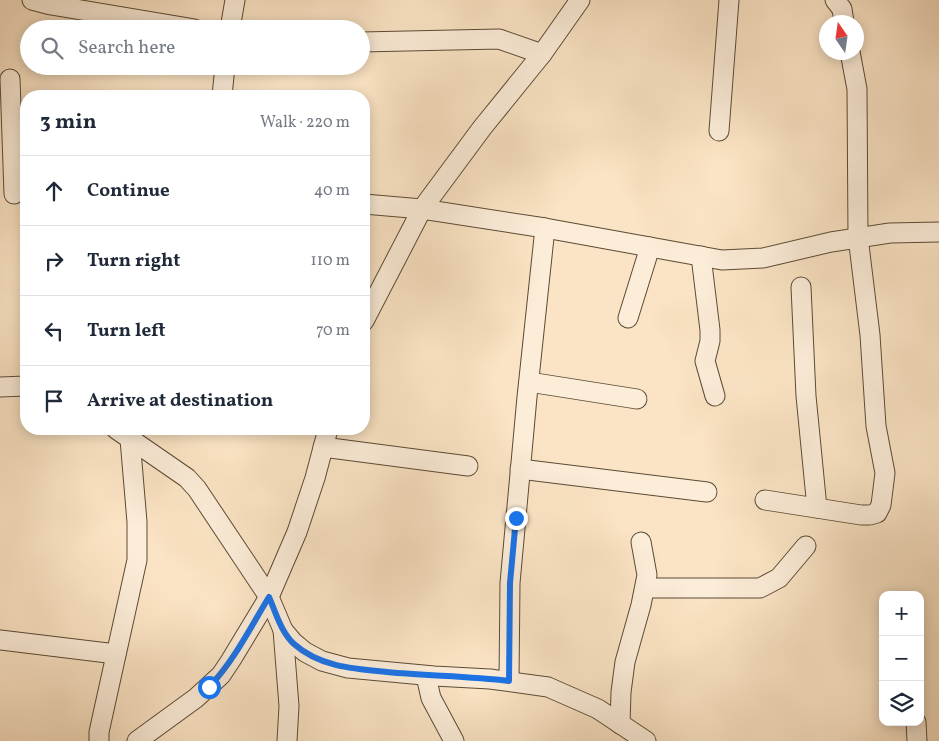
<!DOCTYPE html>
<html lang="en">
<head>
<meta charset="utf-8">
<style>
	:root { --surface:#fff; --page:#f2f2f3; --text:#1f2937; --muted:#747a83; --line:#e0e1e3 }
	body { margin:0; font-family:Vollkorn,serif; background:var(--page); color:var(--text) }
	.controls { position:absolute; right:15px; bottom:15px; display:grid; overflow:hidden; border-radius:10px; box-shadow:0 2px 12px #0003 }
	.controls button { width:45px; height:45px; display:grid; place-items:center; padding:0; border:0; border-bottom:1px solid var(--line); background:var(--surface); color:var(--text); font:25px sans-serif }
	.compass { position:absolute; left:819px; top:15px; width:45px; height:45px; border-radius:50%; background:var(--surface); box-shadow:0 2px 12px #0003; rotate:347deg }
	.stop { position:absolute; width:15px; height:15px; margin:-11px; border:4px solid #1a73e8; border-radius:50%; background:#fff }
	.stop.end { background:#1a73e8; border-color:#fff; box-shadow:0 1px 5px #0008 }
	.list { margin:0; padding:0; list-style:none }
	h2 { display:flex; justify-content:space-between; align-items:center; height:65px; margin:0; padding:0 20px; font-size:21px }
	h2 small { font-size:16px; font-weight:400; color:var(--muted) }
	.list li { display:grid; grid-template-columns:32px 1fr auto; gap:15px; align-items:center; box-sizing:border-box; height:70px; padding:0 20px; border-top:1px solid var(--line) }
	.list b { display:block; font-size:19px; white-space:nowrap }
	.list em { font-size:16px; font-style:normal; color:var(--muted) }
	.icon { flex:none; width:28px; height:28px; fill:none; stroke:currentColor; stroke-width:2; stroke-linecap:round; stroke-linejoin:round }
	.map { position:relative; flex:none; width:939px; height:741px; overflow:hidden }
	.search { position:absolute; background:var(--surface); box-shadow:0 2px 12px #0003; left:20px; top:20px; width:350px; height:55px; display:flex; align-items:center; gap:12px; box-sizing:border-box; padding:0 18px; border-radius:28px; color:var(--muted); font-size:19px }
	.panel { position:absolute; background:var(--surface); box-shadow:0 2px 12px #0003; left:20px; top:90px; width:350px; height:345px; border-radius:20px }
	.map>svg:first-child { display:block }
	.lines { fill:none; stroke-linecap:round; stroke-linejoin:round }
	.minor-casing { stroke:#5b4b34; stroke-width:21 }
	.minor { stroke:#fcedd9; stroke-width:19 }
	.route { stroke:#1a73e8; stroke-width:6 }
</style>
</head>
<body>
<div class="map">
<svg width="939" height="741" viewBox="0 0 939 741">
	<rect width="100%" height="100%" fill="#fbe4c5"/>
	<filter id="stains"><feTurbulence type="fractalNoise" baseFrequency=".004" numOctaves="4"/><feColorMatrix values="0 0 0 0 .2 0 0 0 0 .09 0 0 0 0 .02 0 0 0 .5 -.17"/></filter>
	<radialGradient id="worn" r=".72"><stop offset=".6" stop-color="#630" stop-opacity="0"/><stop offset="1" stop-color="#630" stop-opacity=".3"/></radialGradient>
	<g class="lines">
		<defs>
			<g id="minor">
				<polyline points="32,0 51,5 195,29"/>
				<polyline points="835,0 842,9 844,22"/>
				<polyline points="230,29 235,0"/>
				<polyline points="361,42 499,39 542,54"/>
				<polyline points="10,79 14,194"/>
				<polyline points="222,96 225,66"/>
				<polyline points="719,131 729,0"/>
				<polyline points="364,204 422,209 545,228 722,260 763,258 831,242 890,233 939,232"/>
				<polyline points="701,256 710,330 710,341 705,361 715,396"/>
				<polyline points="801,287 806,396 817,508"/>
				<polyline points="628,318 650,247"/>
				<polyline points="364,321 422,209 482,128 542,54 580,0"/>
				<polyline points="529,382 637,399"/>
				<polyline points="0,387 26,386"/>
				<polyline points="116,429 187,478 197,489 269,597 283,630 293,642 305,652 322,661 348,668 434,676 490,679 548,687 598,709 646,741"/>
				<polyline points="323,447 468,466"/>
				<polyline points="520,469 707,492"/>
				<polyline points="765,500 861,515 870,515 877,513 881,505 885,473 876,426 870,335 858,237 857,89 850,52"/>
				<polyline points="645,588 760,588 779,578 806,546"/>
				<polyline points="283,630 289,706 287,741"/>
				<polyline points="0,640 116,654"/>
				<polyline points="426,676 431,698 454,741"/>
				<polyline points="509,681 510,583 527,397 545,228"/>
				<polyline points="916,722 917,741"/>
				<polyline points="620,724 621,692 625,662 641,605 647,575 641,542"/>
				<polyline points="99,741 99,732 137,560 137,522 130,439 134,430"/>
				<polyline points="137,741 196,698 221,675 231,660 269,597 297,532 315,478 328,429"/>
			</g>
		</defs>
		<!-- minor casing -->
		<use href="#minor" class="minor-casing"/>
		<!-- minor -->
		<use href="#minor" class="minor"/>
	</g>
	<g class="lines">
		<!-- route -->
		<path class="route" d="M209,687c25,-26 41,-59 60,-90 7,16 12,35 25,47 26,23 60,25 93,28 40,4 81,4 122,9l1,-98 6,-65"/>
	</g>
	<rect width="100%" height="100%" filter="url(#stains)"/>
	<rect width="100%" height="100%" fill="url(#worn)"/>
</svg>
<div class="controls">
<button>+</button>
<button>−</button>
<button><svg class="icon" aria-label="layers" viewBox="0 0 24 24"><path d="M12 4l9 5-9 5-9-5zM3 14l9 5 9-5"/></svg></button>
</div>
<svg class="compass" viewBox="-18 -18 36 36"><path d="M0-13l5 13h-10z" fill="#e53935"/><path d="M0 13l5-13h-10z" fill="#747a83"/></svg>
<div class="stop" style="left:209px;top:687px"></div>
<div class="stop end" style="left:516px;top:518px"></div>
<div class="search"><svg class="icon" aria-label="search" viewBox="0 0 24 24"><circle cx="10" cy="10" r="6"/><path d="M15 15l6 6"/></svg>Search here</div>
<section class="panel">
<h2>3 min<small>Walk · 220 m</small></h2>
<ul class="list">
<li><svg class="icon" aria-label="ahead" viewBox="0 0 24 24"><path d="M12 20V5M6 11l6-6 6 6"/></svg><div><b>Continue</b></div><em>40 m</em></li>
<li><svg class="icon" aria-label="right" viewBox="0 0 24 24"><path d="M7 20v-9h11M14 6l5 5-5 5"/></svg><div><b>Turn right</b></div><em>110 m</em></li>
<li><svg class="icon" aria-label="left" viewBox="0 0 24 24"><path d="M17 20v-9H6M10 6l-5 5 5 5"/></svg><div><b>Turn left</b></div><em>70 m</em></li>
<li><svg class="icon" aria-label="arrive" viewBox="0 0 24 24"><path d="M6 21V4h12l-3 4 3 4H6"/></svg><div><b>Arrive at destination</b></div></li>
</ul>
</section>
</div>
</body>
</html>
